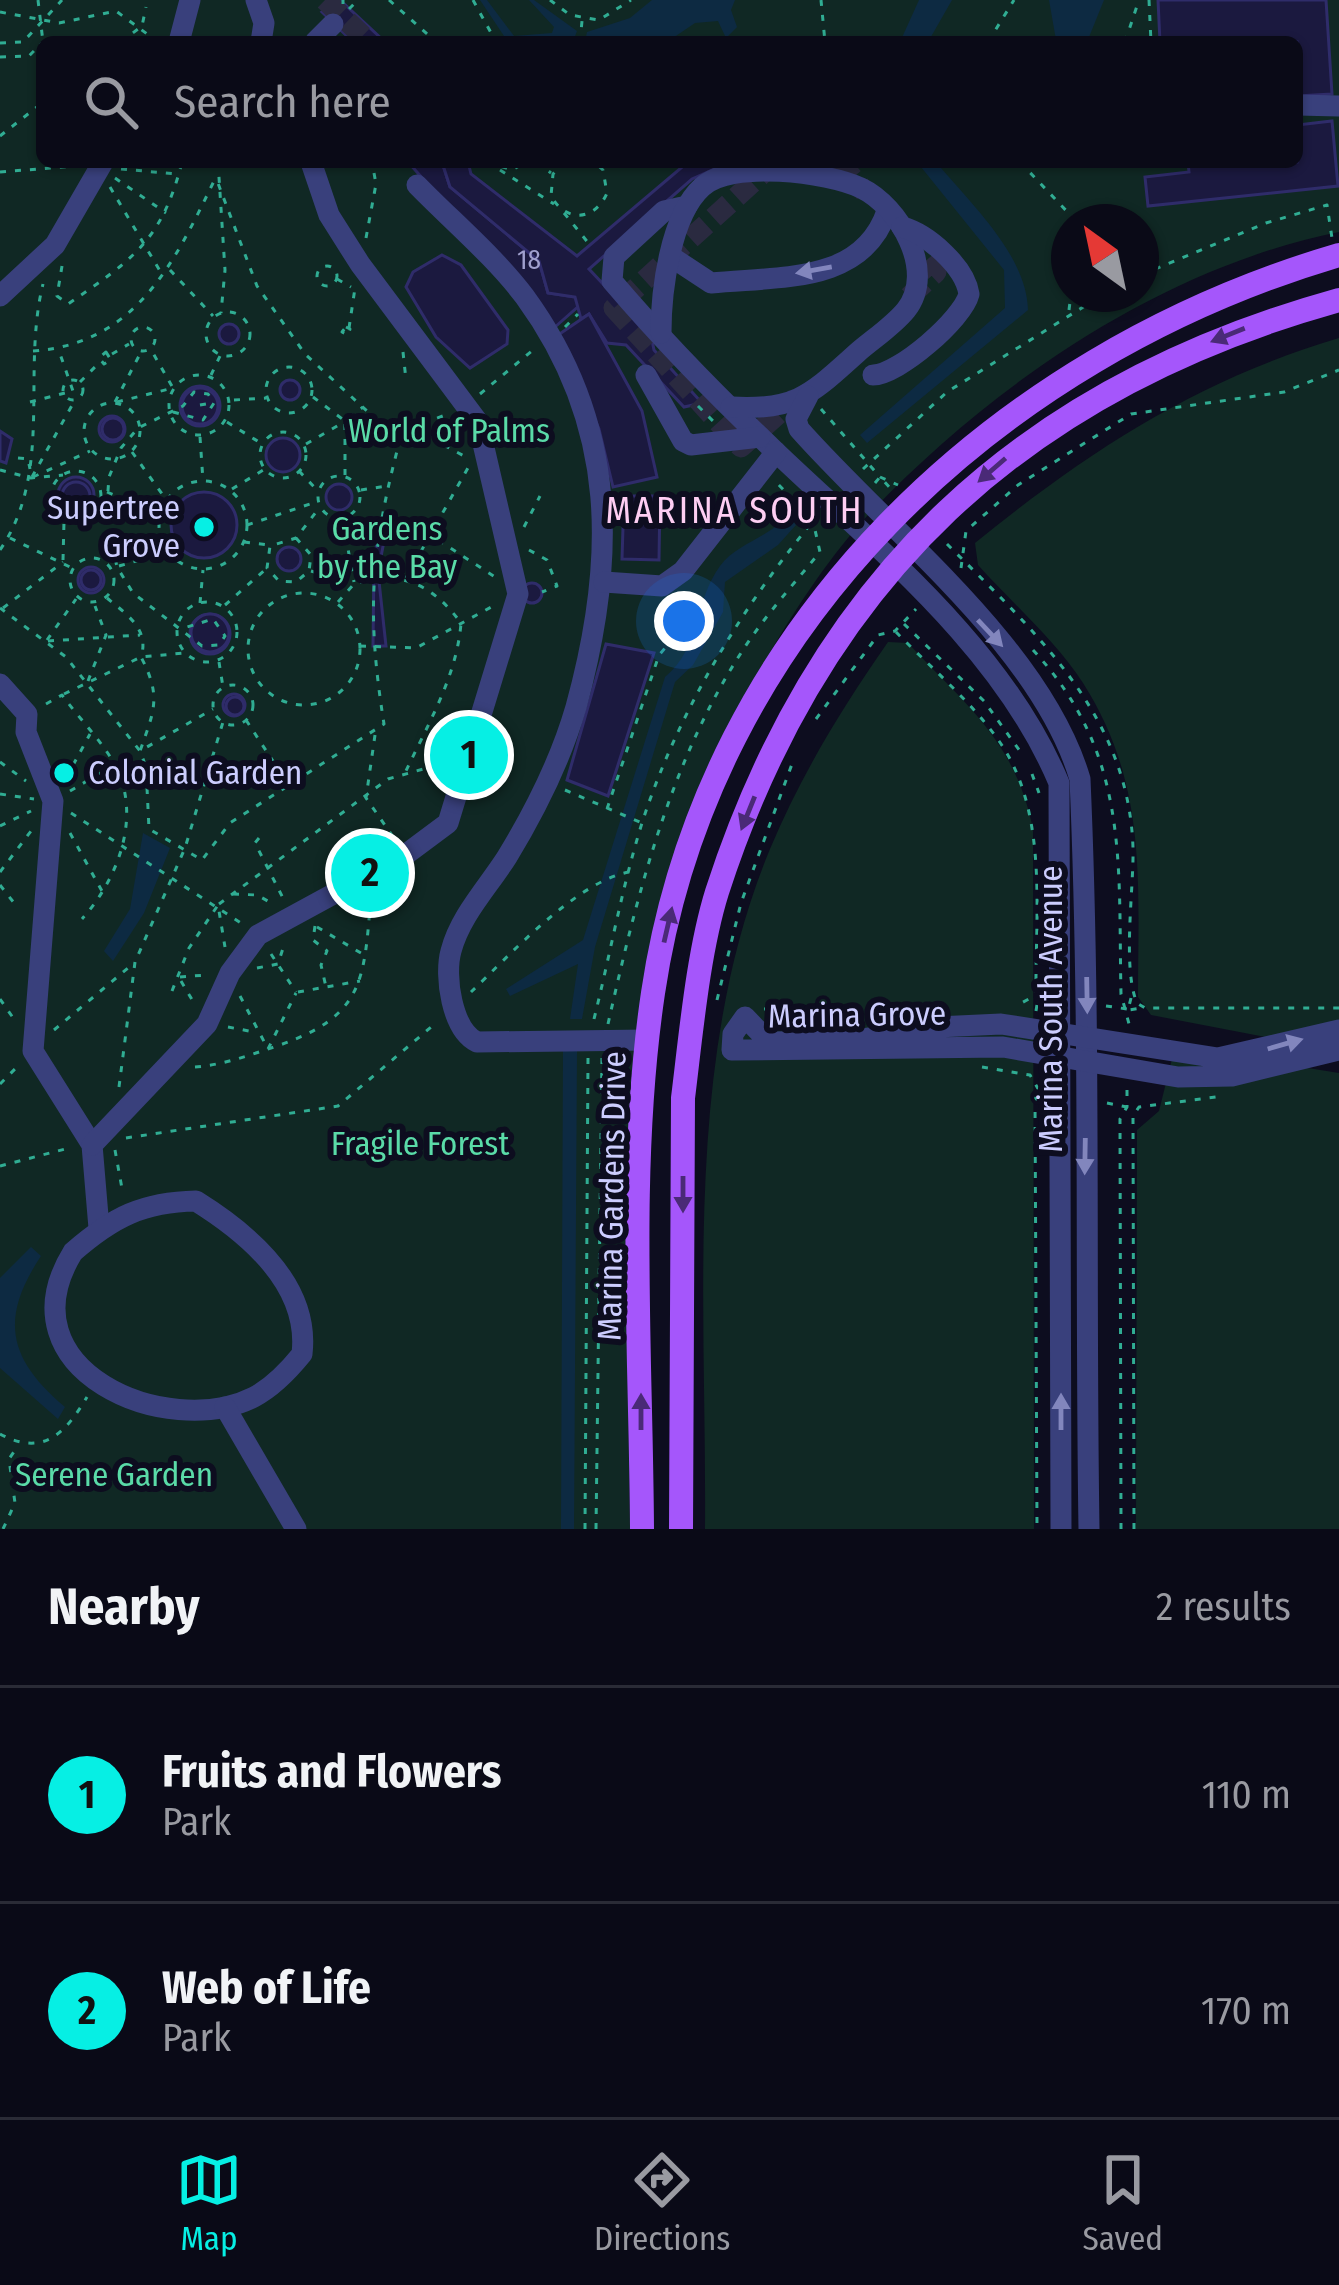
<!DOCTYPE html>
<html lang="en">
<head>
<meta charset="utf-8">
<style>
	:root { --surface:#0a0a17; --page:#131320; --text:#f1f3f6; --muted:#999aa1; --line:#2a2b36; --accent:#06efe4 }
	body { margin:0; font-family:"Fira Sans Condensed",sans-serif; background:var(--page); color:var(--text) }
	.compass { position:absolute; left:1051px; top:204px; width:108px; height:108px; border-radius:50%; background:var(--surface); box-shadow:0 3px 9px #0004; rotate:327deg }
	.you { position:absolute; left:684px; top:621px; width:42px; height:42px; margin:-30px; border:9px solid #fff; border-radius:50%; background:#1a73e8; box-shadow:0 0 0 18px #1a73e833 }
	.badge { display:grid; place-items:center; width:78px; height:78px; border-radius:50%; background:var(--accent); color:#111; font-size:39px; font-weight:700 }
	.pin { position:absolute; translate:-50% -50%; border:6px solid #fff; box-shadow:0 3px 12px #0006 }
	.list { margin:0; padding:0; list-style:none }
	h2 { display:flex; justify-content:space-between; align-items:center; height:156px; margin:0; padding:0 48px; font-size:51px }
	h2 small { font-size:39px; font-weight:400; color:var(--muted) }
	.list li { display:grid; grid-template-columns:78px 1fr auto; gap:36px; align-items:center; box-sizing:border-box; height:216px; padding:0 48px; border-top:3px solid var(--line) }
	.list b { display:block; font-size:45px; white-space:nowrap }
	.list p { margin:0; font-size:39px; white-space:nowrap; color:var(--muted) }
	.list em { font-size:39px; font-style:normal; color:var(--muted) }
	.icon { flex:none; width:66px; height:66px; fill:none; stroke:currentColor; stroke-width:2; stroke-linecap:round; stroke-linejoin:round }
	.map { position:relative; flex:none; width:1339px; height:1529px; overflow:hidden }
	.search { position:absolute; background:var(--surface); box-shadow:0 3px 9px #0004; left:36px; right:36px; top:36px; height:132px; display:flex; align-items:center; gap:30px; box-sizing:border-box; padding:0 42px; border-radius:18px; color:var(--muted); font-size:45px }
	.sheet { height:588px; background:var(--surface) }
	nav { display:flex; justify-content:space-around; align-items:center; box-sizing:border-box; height:168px; border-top:3px solid var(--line); background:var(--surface); font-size:33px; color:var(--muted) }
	nav a { display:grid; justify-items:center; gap:6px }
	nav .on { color:var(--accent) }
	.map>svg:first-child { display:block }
	.green { fill:#102824; fill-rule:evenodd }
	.water { fill:#0d2a42 }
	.building { fill:#1b193f; stroke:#2f2c6a; stroke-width:3 }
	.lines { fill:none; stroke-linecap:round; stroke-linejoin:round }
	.minor-tunnel { stroke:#2a2a40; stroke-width:21; stroke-dasharray:21 10; stroke-linecap:butt }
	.path { stroke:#30ad93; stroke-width:3; stroke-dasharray:6 9; stroke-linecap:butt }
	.minor { stroke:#39407c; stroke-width:21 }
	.major { stroke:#a556fb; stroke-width:24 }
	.oneway { fill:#8286bd }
	.oneway2 { fill:#4a2a77 }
	.poi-dot { fill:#06efe4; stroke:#0d0d1f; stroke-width:4.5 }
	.labels { text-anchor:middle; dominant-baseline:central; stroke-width:12; stroke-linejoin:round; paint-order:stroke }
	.number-label { font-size:27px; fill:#a0a0ce }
	.park-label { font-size:33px; fill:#5adba8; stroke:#0d0d1f }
	.poi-label { font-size:33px; fill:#cccdfe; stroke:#0d0d1f; text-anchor:end }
	.street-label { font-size:33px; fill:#cccdfe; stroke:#0d0d1f }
	.neighbourhood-label { font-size:36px; letter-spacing:3px; fill:#fecef3; stroke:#0d0d1f }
</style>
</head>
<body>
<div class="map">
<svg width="1339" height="1529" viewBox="0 0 1339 1529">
	<rect width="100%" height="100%" fill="#0d0d1f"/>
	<!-- green -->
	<g class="green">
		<path d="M0,0h1339v232c-178,36 -346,152 -469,281 -80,84 -168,253 -200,364 -12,43 -13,92 -19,135 -7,60 -20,121 -23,181 -4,111 1,224 2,336h-630zM42,42h1255v120h-1255zM1069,222h72v72h-72z"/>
		<path d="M1339,338v713l-188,-36 -13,-18c0,-114 10,-212 -55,-314 -27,-42 -71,-80 -105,-118l-3,-22c113,-92 223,-163 364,-205z"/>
		<path d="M888,642l20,1c59,63 107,98 125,186l1,700h-329c2,-224 -23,-468 65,-680 31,-74 72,-141 118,-207z"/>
		<polygon points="1175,1047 1339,1073 1339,1529 1136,1529 1137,1130 1159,1111"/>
	</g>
	<!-- water -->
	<g class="water">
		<polygon points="480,0 487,0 514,36 552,33 554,27 529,0 534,0 577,31 573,42 508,42"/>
		<polygon points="652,0 735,0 731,10 737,27 726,38 718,21 695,23 667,42 585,42 587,32 630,18"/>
		<polygon points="919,0 952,0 928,42 900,42"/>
		<polygon points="1049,0 1104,0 1087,42 1056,40"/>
		<path d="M917,162h19c33,40 91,93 92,148l-161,133 -7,-8 145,-127 -1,-38z"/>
		<path d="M788,514l8,11 -18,20 -53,37 -2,30 -30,53 -18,17 -80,265 -13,72h-12l8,-55 -68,32 -4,-7 77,-49 82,-263c36,-29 29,-76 55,-111 17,-23 50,-28 68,-52z"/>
		<polygon points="143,833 170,848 144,913 113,961 104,951 130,909"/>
		<polygon points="563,1049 577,1050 574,1529 561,1529"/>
		<path d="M31,1247l10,9c-41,62 -34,102 24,151l-7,12 -58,-51v-90z"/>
	</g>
	<!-- building -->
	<g class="building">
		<polygon points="340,0 385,42 353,42 322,12"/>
		<polygon points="1158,0 1326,0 1332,94 1297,96 1297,42 1160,42"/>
		<polygon points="1332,121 1338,186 1148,206 1145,177 1189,172 1188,162 1297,162 1297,125"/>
		<polygon points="408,162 442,162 450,187 539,261 548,293 575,297 581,304 555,327"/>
		<polygon points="442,162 468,162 471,174 577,256 688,162 793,162 717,168 692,179 589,269 651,335 654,350 702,403 684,407 626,345 607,343 589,314 581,319 575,297 548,293 539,261 450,187"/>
		<polygon points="442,255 461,265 508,330 507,344 470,368 436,337 406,287 413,272"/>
		<polygon points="589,314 642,411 657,477 613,487 599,429 558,335"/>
		<circle cx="229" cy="334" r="10"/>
		<circle cx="290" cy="390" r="10"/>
		<circle cx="200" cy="406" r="20"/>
		<circle cx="200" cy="406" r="18"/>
		<circle cx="112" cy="429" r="13"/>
		<circle cx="113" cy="429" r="11"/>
		<polygon points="0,431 12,439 6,463 0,461"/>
		<circle cx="283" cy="455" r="17"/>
		<circle cx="76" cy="495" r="18"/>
		<circle cx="76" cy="496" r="14"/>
		<circle cx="339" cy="497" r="13"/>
		<circle cx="204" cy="525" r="33"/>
		<polygon points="624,496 660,496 659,560 622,559"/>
		<polygon points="381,525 387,526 378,572 386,646 373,646 374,557"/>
		<circle cx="289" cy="559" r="12"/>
		<circle cx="91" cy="580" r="13"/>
		<circle cx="91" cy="580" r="10"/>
		<circle cx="532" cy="593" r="10"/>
		<circle cx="210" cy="634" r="20"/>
		<circle cx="210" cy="633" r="19"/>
		<polygon points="606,644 654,653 608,796 567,780"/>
		<circle cx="234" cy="705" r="11"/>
		<circle cx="235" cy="706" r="9"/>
	</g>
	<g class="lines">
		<!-- minor-tunnel -->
		<g class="minor-tunnel">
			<polyline points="325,0 369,42"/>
			<polyline points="775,162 614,308 741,447 796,398"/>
			<polyline points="839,162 865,192"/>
			<polyline points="909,297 936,272 910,242"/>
		</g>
		<!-- path -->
		<g class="path">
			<polyline points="38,0 43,42"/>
			<polyline points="389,0 436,42"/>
			<polyline points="473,0 496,42"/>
			<polyline points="550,0 570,15 599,20 631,0"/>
			<polyline points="821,0 825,42"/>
			<polyline points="1149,0 1151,42"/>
			<polyline points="343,4 343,0"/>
			<polyline points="349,9 358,0"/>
			<polyline points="0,12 59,23 116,11 158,42"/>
			<polyline points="121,42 142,26 146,7"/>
			<polyline points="580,42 582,21"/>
			<polyline points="738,42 740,42"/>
			<polyline points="988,42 1014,0"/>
			<polyline points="1125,42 1139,0"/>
			<polyline points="0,43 23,42 62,0"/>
			<polyline points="0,57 29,56 42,43"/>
			<polyline points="0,136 42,103"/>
			<polyline points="218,162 225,270 221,313"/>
			<polyline points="487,162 512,170 526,162"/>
			<polyline points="537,162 551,173"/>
			<path d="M565,162l-12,12 -2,22c15,27 44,25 56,-3l-4,-23 -9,-8"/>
			<polyline points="625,162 664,162"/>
			<polyline points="1020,162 1077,222"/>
			<polyline points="121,169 177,174"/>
			<polyline points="500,170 554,204"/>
			<polyline points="0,172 76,166"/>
			<polyline points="115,178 166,213"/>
			<polyline points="110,187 163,276"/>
			<polyline points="564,213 590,245"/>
			<polyline points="366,238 376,184 372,162"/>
			<circle cx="327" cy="276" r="10"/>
			<path d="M62,266l-5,30 11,8c64,-44 94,-63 114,-142"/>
			<polyline points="170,270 213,316"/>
			<polyline points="1141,275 1266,223 1327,205 1332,238"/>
			<polyline points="337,279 351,287"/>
			<polyline points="1069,310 1071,294"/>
			<circle cx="228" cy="334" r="22"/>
			<polygon points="346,327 350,329 348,335 342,332"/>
			<polyline points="565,327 578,314"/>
			<circle cx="143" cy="339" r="12"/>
			<polyline points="349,328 355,288"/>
			<path d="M33,351c104,-7 142,-90 182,-172"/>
			<polygon points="106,352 111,360 104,364 99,358"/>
			<polyline points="403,352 406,380"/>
			<polyline points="112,354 129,344"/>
			<circle cx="289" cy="390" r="23"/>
			<circle cx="199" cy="405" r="30"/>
			<polyline points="211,375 220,356"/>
			<circle cx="73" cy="390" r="10"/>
			<polyline points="80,382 99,363"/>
			<polyline points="480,394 533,350"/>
			<polyline points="313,397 345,421 363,407"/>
			<polyline points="234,400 266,398"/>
			<polyline points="30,402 73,391 59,351"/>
			<polyline points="115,402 141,352"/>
			<polyline points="117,402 173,388 150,348"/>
			<circle cx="112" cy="431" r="28"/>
			<polyline points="200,405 212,403"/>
			<polyline points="698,406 716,424"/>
			<polyline points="821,409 880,477 898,485"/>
			<polyline points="173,412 203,420 214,403 208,394 194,392 183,406 138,428 121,448 109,477 106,518 117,567 133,593 202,646 219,645 225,636 213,619 184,628"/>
			<polyline points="227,422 259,442"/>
			<polyline points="425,423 436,441 466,457"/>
			<polyline points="501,428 522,431"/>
			<circle cx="283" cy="455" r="23"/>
			<polyline points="395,434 448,414"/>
			<polyline points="200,437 203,481"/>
			<polyline points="306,444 344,422"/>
			<polyline points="132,452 165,498"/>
			<polyline points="18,458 28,459 30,469"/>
			<polyline points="863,469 947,392 1104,294"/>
			<polyline points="0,470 31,478 63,475"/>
			<polyline points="299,471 317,490"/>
			<circle cx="76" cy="496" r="25"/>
			<polyline points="345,475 345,424"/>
			<circle cx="339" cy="497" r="21"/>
			<polyline points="32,477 75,400"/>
			<polyline points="33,477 90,451"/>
			<circle cx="203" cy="525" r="44"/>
			<polyline points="875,483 880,477 893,491"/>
			<polyline points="232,489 265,469"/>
			<polyline points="361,490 387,486"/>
			<polyline points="107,492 159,515"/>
			<polyline points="343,521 354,582"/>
			<polyline points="381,523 432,536 495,577"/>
			<polyline points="247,525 316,502"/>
			<polyline points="524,527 540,496"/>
			<polyline points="10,538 72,568"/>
			<polyline points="296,538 311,555 309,571 296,582 279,581 267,568 270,546 296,538 320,507"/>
			<polyline points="244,542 269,545"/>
			<path d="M947,544c87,87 182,171 186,304 1,40 -11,120 4,155l8,5h194"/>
			<path d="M0,550c54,-79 21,-177 43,-266"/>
			<polyline points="529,550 547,560 557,586 542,592"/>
			<circle cx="92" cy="580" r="22"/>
			<polyline points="63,560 64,521"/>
			<polyline points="119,566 167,552"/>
			<polyline points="961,568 966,531 1018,485 1131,414 1284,392 1339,370"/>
			<polyline points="311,571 354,584"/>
			<polyline points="406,578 469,466"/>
			<circle cx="304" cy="649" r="56"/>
			<path d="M107,598c19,16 43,31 34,59 21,40 13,54 -1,94l73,-42"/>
			<path d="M338,602l16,-18c47,-15 79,1 107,39 -4,53 -34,103 -56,150"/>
			<circle cx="207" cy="632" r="30"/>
			<polyline points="200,603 203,570"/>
			<polyline points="225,605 267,568"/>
			<path d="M0,608l66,49 74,94 6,16 3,62 53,31 28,-37 154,-99c-17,-107 -14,-168 13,-273l-4,-16 -88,-81 -48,-68 -41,-108"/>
			<polyline points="3,608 63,562"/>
			<polyline points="904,624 984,701 1022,754"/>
			<path d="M896,632c34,35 75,69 103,109 50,71 36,172 37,254l-20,11"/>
			<polyline points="47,640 76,599"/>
			<polyline points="48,641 140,635"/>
			<polyline points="360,646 416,648 495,605"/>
			<path d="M1033,650c97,105 85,211 88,344l8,30"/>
			<polyline points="219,662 223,687"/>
			<polyline points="88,681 106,635 95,606"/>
			<circle cx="233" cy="705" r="20"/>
			<polyline points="64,694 141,657 184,653"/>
			<path d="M46,704l16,-9c16,22 38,44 52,68 29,52 4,116 -32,156"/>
			<polyline points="816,719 878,635 895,631 916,609"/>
			<polyline points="246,720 286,781"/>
			<polyline points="375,735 366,798 396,841"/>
			<polyline points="0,762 26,781"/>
			<polyline points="1032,774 1039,793"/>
			<polyline points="66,778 90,734"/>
			<polyline points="565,790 642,823"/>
			<polyline points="70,791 114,765"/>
			<polyline points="0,794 34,799"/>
			<polyline points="607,809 659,655 680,631 684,594"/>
			<polyline points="71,813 244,925"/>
			<polyline points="0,826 31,811"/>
			<polyline points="70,833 103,893"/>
			<polyline points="259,838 255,843 285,902"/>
			<polyline points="354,859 347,834 360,831 369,853"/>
			<polyline points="0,872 31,831"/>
			<polyline points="0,885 18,908"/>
			<polyline points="233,894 257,895 275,905"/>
			<polyline points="219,904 388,779 448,762"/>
			<polyline points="315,926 313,940 327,951 321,965 326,987"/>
			<polyline points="317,927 366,956"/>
			<polyline points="271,954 296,992"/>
			<polyline points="257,968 278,964 285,942"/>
			<polyline points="180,977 206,975"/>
			<polyline points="181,981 194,1003"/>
			<polyline points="172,991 189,948 218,905 225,947"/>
			<polyline points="298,992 360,981"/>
			<path d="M471,992c39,-37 105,-110 158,-120"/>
			<polyline points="240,996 268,1049 296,993"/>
			<polyline points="1131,998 1128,1010 1143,1008"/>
			<polyline points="0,999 16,1022"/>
			<polyline points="717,1000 741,903 792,764"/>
			<polyline points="1106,1006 1127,1009"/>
			<polyline points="764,1009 929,1009"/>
			<polyline points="1036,1011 1040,986"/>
			<path d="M594,1019c16,-64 28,-132 48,-196 36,-112 102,-220 177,-309"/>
			<path d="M608,1024c30,-133 64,-272 143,-386 21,-30 46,-58 69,-86l-7,-31 -35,-37"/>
			<polyline points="228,1027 254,1032"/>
			<polyline points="54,1030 134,963"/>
			<path d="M195,1067c28,-2 55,-12 82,-21 88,-30 87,-66 94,-151"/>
			<polyline points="982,1067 1030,1075 1040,1092 1035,1099 1037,1529"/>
			<polyline points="0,1084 17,1067"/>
			<polyline points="119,1087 135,962 185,848 223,722"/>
			<polyline points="1107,1103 1127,1107"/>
			<polyline points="126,1138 338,1106 437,1022"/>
			<polyline points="115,1150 123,1194"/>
			<polyline points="0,1166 69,1148"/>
			<path d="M0,1434c43,23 65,0 87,-37"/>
			<polyline points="3,1529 15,1503 9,1459 18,1446"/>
			<polyline points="585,1529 588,1058"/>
			<polyline points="596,1529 602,1057"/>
			<polyline points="1121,1529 1120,1119 1127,1107 1127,1087"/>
			<polyline points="1134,1529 1133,1116 1139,1107 1216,1097"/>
		</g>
		<!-- minor -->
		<g class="minor">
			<polyline points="256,0 264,23 261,42"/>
			<polyline points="179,42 190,0"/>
			<polyline points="315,42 333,24"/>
			<polyline points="1297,105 1339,106"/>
			<path d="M417,185c35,36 78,72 108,112 94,129 91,264 51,410 -15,52 -41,104 -69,150 -19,30 -47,59 -56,94 -7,25 1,79 26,91l170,-2"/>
			<path d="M687,206l-23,5 -50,46 -2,24c51,60 108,118 165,172 103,98 226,196 282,330l2,746"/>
			<path d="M673,258l38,25c67,-7 151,2 176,-72"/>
			<polyline points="0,296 55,245 103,162"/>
			<path d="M661,333c0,-41 9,-117 41,-146 29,-27 125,-15 159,1 38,18 76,83 45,122 -13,16 -33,29 -48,42 -47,42 -61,59 -127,55"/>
			<polyline points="646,375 683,441 691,445 760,437"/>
			<path d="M873,375c25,0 90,-56 96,-81 -4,-27 -41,-60 -67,-67"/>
			<path d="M808,396l-12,23 3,10c91,103 242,218 281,350 11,250 5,500 9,750"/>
			<polyline points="604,582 662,586 683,571 776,452"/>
			<polyline points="0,684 27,714 26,732 53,801 33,1051 92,1145 99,1228"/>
			<polyline points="1339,1030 1218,1058 1001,1024 937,1027 849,1041 769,1042 745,1017 733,1034 732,1050 1003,1047 1178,1077 1232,1076 1339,1050"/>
			<polyline points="92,1145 207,1024 230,973 258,935 405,855 448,823 518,594 478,422 360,264 329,215 311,162"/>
			<path d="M196,1201c53,33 114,85 106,153 -13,16 -29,33 -48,43 -87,44 -254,-27 -181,-145 40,-35 70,-50 123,-51z"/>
			<polyline points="225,1407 296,1529"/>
		</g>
		<!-- major -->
		<g class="major">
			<path d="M642,1529c-1,-177 -15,-361 11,-536 54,-366 342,-637 686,-738"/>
			<path d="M681,1529l2,-431c8,-64 15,-145 34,-206 102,-315 305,-504 622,-592"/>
		</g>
	</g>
	<!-- one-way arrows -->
	<defs><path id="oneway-solid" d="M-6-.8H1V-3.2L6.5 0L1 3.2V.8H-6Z" transform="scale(3)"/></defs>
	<g class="oneway">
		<use href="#oneway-solid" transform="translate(814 270) rotate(170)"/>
		<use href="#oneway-solid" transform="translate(990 633) rotate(47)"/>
		<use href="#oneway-solid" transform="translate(1087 995) rotate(89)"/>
		<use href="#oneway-solid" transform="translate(1285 1044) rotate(-16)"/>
		<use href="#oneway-solid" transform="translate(1085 1156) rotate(91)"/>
		<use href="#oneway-solid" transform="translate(1061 1412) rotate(-90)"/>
	</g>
	<g class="oneway2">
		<use href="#oneway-solid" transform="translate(1228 335) rotate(158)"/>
		<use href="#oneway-solid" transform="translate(992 470) rotate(139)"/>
		<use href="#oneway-solid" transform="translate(748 813) rotate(112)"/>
		<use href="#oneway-solid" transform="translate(668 925) rotate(-77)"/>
		<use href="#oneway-solid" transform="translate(683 1194) rotate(90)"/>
		<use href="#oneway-solid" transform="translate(641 1412) rotate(-90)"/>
	</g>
	<!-- markers -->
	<g class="poi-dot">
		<circle cx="204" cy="527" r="12"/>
		<circle cx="64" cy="773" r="12"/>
	</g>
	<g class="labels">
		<!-- number labels -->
		<g class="number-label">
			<text x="529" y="260">18</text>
		</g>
		<!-- park labels -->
		<g class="park-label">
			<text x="449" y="431">World of Palms</text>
			<text x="387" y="529">Gardens<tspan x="387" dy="38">by the Bay</tspan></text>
			<text x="420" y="1144">Fragile Forest</text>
			<text x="114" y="1475">Serene Garden</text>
		</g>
		<!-- poi labels -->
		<g class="poi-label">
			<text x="180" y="508">Supertree<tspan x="180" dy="38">Grove</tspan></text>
			<text x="88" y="773" text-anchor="start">Colonial Garden</text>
		</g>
		<!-- street labels -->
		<g class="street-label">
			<text transform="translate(1051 1009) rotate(-90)">Marina South Avenue</text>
			<text transform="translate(857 1015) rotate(-1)">Marina Grove</text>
			<text transform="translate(612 1196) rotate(-89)">Marina Gardens Drive</text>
		</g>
		<!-- neighbourhood labels -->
		<g class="neighbourhood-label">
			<text x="735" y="511">MARINA SOUTH</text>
		</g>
	</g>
</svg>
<svg class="compass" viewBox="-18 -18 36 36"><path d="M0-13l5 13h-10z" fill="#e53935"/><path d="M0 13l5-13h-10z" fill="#999aa1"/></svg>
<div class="you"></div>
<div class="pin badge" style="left:469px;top:755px">1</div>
<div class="pin badge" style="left:370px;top:873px">2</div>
<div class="search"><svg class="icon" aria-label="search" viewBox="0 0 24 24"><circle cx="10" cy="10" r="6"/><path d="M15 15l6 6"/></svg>Search here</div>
</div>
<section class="sheet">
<h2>Nearby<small>2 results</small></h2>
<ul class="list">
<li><span class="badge">1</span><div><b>Fruits and Flowers</b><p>Park</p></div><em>110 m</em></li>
<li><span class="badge">2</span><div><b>Web of Life</b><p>Park</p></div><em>170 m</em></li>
</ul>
</section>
<nav>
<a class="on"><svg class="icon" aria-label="map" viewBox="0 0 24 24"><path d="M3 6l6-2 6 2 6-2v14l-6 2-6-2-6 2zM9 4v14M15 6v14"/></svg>Map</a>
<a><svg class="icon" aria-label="directions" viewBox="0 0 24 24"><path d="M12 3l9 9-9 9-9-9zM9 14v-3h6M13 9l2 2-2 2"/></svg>Directions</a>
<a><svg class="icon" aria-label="saved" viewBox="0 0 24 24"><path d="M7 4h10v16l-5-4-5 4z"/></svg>Saved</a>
</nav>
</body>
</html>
